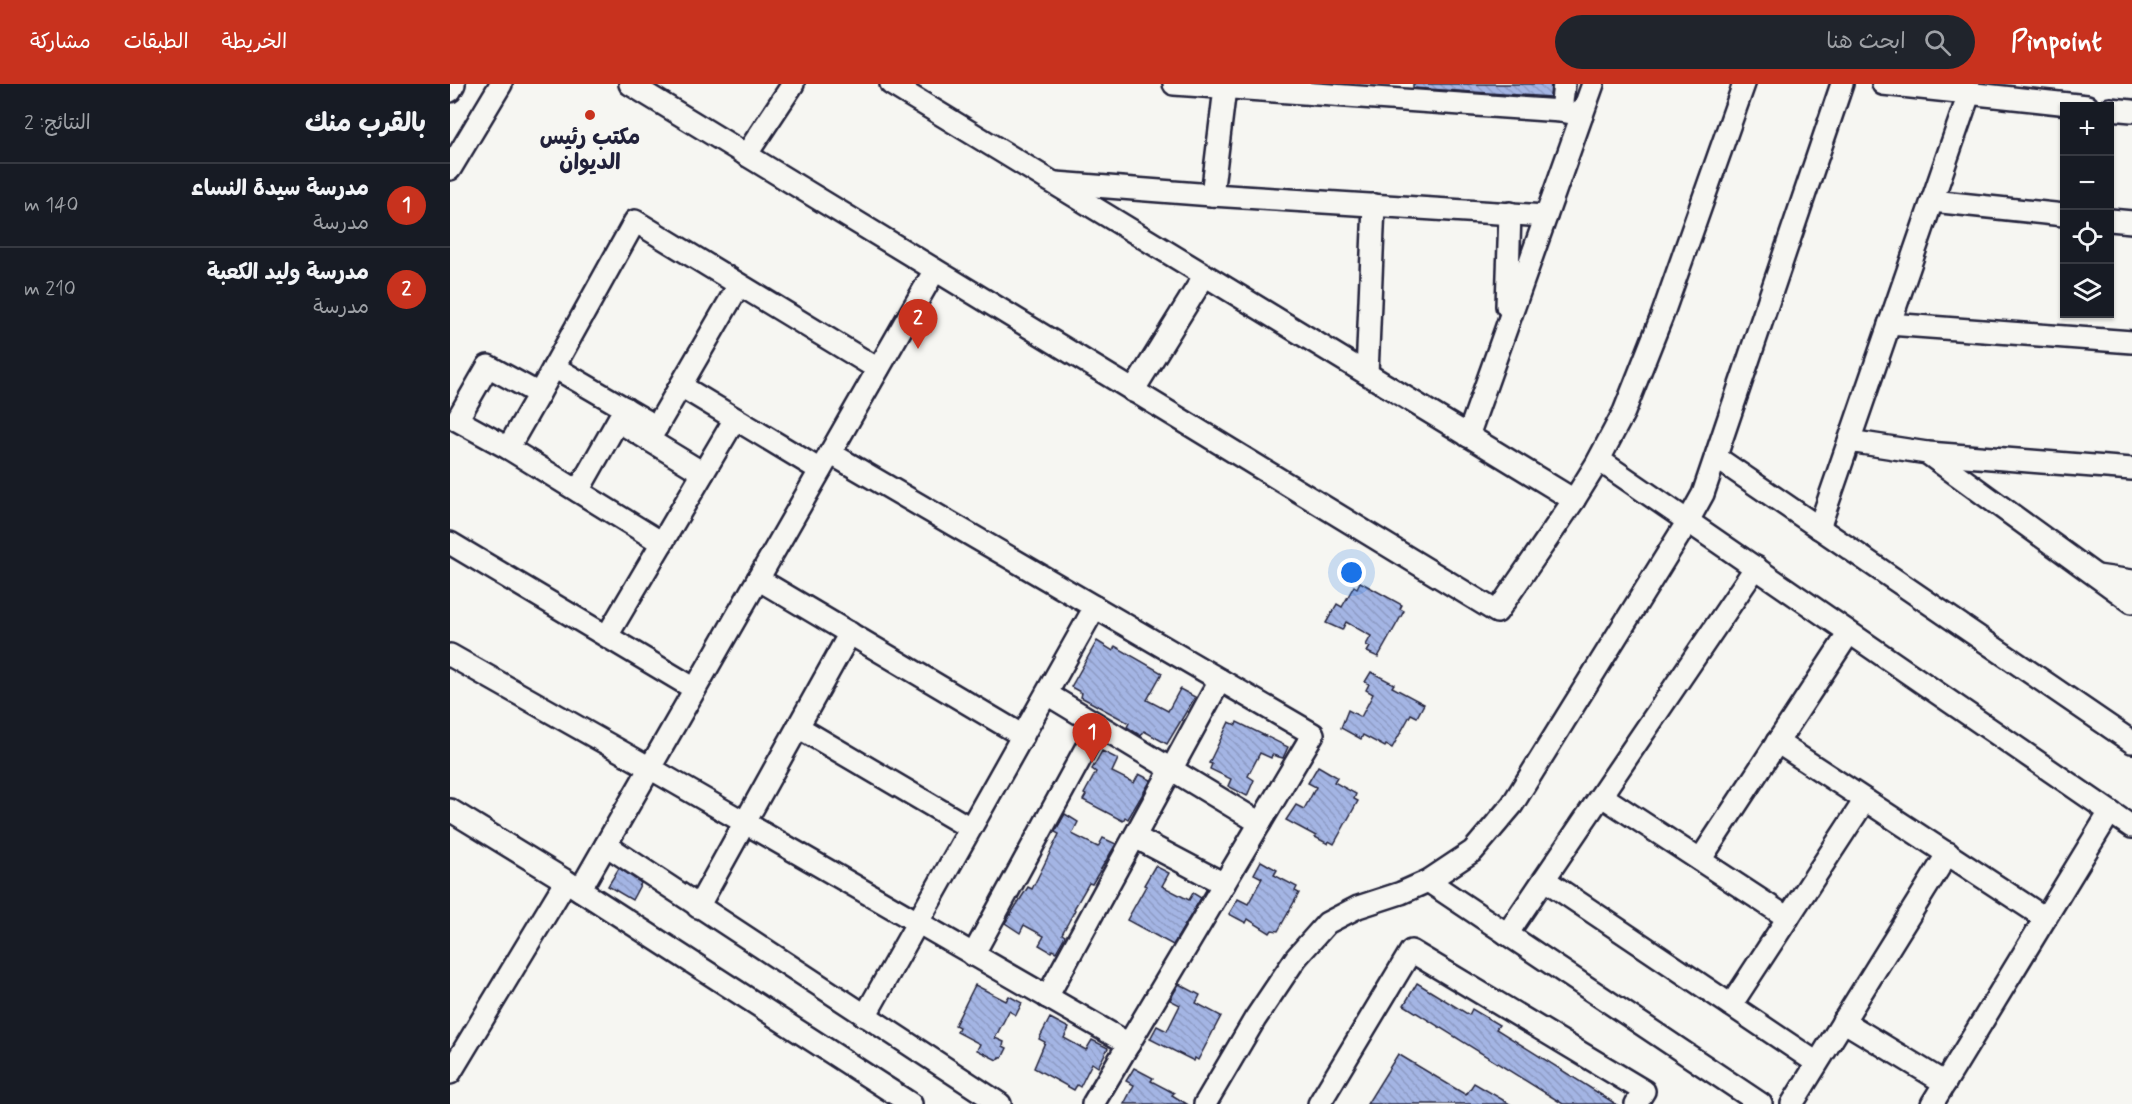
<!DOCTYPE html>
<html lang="ar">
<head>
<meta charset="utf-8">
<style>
	:root { --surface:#171b24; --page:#20242c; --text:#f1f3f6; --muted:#9ea1a6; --line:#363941; --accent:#c8321e }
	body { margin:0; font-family:Mynerve,"Playpen Sans Arabic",sans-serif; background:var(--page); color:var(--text); direction:rtl }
	.controls { position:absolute; right:18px; top:18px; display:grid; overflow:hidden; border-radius:0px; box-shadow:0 2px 4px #0004 }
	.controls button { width:54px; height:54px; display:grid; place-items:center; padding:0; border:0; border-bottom:2px solid var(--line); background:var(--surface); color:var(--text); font:30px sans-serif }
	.you { position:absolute; left:902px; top:489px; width:21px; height:21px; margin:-15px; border:4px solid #fff; border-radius:50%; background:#1a73e8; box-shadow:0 0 0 9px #1a73e833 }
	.badge { display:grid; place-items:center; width:39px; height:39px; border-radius:50%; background:var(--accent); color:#fff; font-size:20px; font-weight:700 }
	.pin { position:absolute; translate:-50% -50px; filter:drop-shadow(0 2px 3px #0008) }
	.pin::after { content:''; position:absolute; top:32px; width:21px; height:18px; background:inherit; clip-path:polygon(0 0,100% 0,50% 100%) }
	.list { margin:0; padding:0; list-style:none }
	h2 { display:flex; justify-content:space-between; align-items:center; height:78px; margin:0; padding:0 24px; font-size:26px }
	h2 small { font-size:20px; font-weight:400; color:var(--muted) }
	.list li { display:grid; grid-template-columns:39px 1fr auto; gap:18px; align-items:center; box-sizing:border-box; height:84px; padding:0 24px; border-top:2px solid var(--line) }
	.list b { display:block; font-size:22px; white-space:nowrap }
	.list p { margin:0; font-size:20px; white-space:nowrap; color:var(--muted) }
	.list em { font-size:20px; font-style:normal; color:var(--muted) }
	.icon { flex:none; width:33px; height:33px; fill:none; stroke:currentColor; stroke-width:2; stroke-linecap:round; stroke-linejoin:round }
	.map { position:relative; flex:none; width:1682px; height:1020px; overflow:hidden; direction:ltr }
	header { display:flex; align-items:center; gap:36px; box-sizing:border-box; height:84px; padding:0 30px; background:var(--accent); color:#fff }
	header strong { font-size:28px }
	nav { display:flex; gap:33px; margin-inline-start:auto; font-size:21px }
	.search { width:420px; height:54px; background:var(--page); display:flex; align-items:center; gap:15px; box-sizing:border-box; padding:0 21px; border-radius:33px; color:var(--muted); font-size:22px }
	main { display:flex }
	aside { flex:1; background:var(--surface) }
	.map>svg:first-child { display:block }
	.building { fill:url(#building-back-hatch); stroke:#22223b; stroke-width:1.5 }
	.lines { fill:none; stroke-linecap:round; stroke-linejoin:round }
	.minor-casing { stroke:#22223b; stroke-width:26 }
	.minor { stroke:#f6f6f2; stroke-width:21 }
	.poi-dot { fill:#c8321e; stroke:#f6f6f2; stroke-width:2 }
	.labels { text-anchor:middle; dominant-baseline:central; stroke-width:4.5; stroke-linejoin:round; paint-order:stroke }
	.poi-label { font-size:22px; font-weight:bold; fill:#22223b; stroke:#f6f6f2 }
</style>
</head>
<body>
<header>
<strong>Pinpoint</strong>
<div class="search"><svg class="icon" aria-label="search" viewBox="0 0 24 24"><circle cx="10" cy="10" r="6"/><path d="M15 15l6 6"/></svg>ابحث هنا</div>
<nav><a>الخريطة</a><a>الطبقات</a><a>مشاركة</a></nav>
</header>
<main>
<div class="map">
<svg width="1682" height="1020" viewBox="0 0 1682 1020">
	<defs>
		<pattern id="building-back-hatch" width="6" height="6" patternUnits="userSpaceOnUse" patternTransform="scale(1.5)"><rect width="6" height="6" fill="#a4b5e4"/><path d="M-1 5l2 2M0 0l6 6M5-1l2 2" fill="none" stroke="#8d9bc4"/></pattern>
	</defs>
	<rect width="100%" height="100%" fill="#f6f6f2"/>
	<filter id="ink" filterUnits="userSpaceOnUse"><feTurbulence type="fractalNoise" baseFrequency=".0167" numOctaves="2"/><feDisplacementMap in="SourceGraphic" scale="12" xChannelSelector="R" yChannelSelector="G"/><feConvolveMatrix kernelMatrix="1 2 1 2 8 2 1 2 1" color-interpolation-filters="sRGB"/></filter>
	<g filter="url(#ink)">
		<!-- building -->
		<g class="building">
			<polygon points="963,0 1101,0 1100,13 963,4"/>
			<polygon points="910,498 952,521 950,525 954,527 928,573 917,568 920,563 916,561 921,552 896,538 892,546 876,539 887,520 892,523 904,502 907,504"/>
			<polygon points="647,557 663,567 665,562 712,589 697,616 718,627 730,605 745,613 717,660 694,647 691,652 677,643 679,639 631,613 632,609 621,603"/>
			<polygon points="921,588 944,600 942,603 974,620 967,633 961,630 942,664 936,661 935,663 913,651 911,655 891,644 898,626 911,633 923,610 916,606 919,600 915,598"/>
			<polygon points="779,638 786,641 787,638 838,663 833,674 822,671 821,674 810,669 798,692 804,696 797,712 778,702 781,695 760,685 762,680 759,679"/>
			<polygon points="652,667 668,675 662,688 684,699 689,690 701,696 678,735 675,733 673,737 633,716 636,711 634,710 646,688 642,685"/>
			<polygon points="868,682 887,693 884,698 906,710 904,715 908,717 884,760 879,757 878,760 865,753 866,752 836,736 846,721 854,725 866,703 858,699"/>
			<polygon points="615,730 628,738 622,750 648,763 653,754 666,760 642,800 639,799 624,825 625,826 612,850 615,852 606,868 602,866 601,868 589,861 594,852 574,841 570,849 555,839 578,803 582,805 594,781 609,750 605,748"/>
			<polygon points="811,777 827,786 824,791 847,803 845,807 849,809 828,847 822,846 820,849 798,835 796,839 779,830 788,815 798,820 812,794 804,790"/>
			<polygon points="705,782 719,789 712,802 739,816 743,809 751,814 723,861 677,836 696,802 694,801"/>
			<polygon points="169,784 191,799 182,816 158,802"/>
			<polygon points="967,899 1019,931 1022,925 1049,941 1046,945 1166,1020 1113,1020 954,921"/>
			<polygon points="729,900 750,911 746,919 771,932 748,976 745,974 744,977 700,955 707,942 717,947 730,921 720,916"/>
			<polygon points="525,901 556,917 559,912 572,919 566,931 559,927 545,954 554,958 553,962 557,964 552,974 549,973 547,976 527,966 530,960 507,948 509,943 505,941"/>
			<polygon points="600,934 619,944 614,954 636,966 642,956 658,964 648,983 642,979 630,1003 627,1001 624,1006 584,984 595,958 589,955"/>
			<polygon points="948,970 1016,1011 1024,999 1060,1020 917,1020"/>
			<polygon points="684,984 703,994 701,997 724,1009 722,1011 737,1020 674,1020 684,1001 676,997"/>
		</g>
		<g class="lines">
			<defs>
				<g id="minor">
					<polyline points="180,0 1047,528 1124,416 1147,379 1174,328 1212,232 1294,0"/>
					<polyline points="441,0 1124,416"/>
					<polyline points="724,0 1111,27 1132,31"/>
					<polyline points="1433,0 1637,22"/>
					<polyline points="0,7 4,0"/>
					<polyline points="1660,25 1682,27"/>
					<polyline points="1111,27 1114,0"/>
					<polyline points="296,71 343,0"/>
					<polyline points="0,85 51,0"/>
					<polyline points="606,99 762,111 1096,132"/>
					<polyline points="762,111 775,4"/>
					<polyline points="1482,117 1614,131"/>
					<polyline points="1660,136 1682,138"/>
					<polyline points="1057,222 1060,129"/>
					<polyline points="1439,240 1682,258"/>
					<polygon points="38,282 89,310 58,364 7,336"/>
					<polyline points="104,283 207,343"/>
					<polyline points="917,290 924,121"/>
					<polyline points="231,302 370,386"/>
					<polyline points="683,307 755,191"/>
					<polyline points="89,310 185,137 428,285"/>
					<polyline points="168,337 253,389"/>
					<polyline points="1018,352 1143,0"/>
					<polyline points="199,356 289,201"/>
					<polyline points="1399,357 1477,369 1682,518"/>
					<polyline points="58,364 212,459"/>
					<polyline points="380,369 863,650 643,1020"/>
					<polyline points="1478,369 1682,385"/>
					<polyline points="1267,374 1682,658"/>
					<polyline points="1149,376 1682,743"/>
					<polyline points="128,407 175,324"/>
					<polyline points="1369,444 1519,10"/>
					<polyline points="0,459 245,605"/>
					<polyline points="1647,492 1682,497"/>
					<polyline points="308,495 573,652"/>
					<polyline points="157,552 285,335"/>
					<polyline points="0,571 200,684 679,960"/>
					<polyline points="597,610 810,739"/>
					<polyline points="348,643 520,744"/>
					<polyline points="1327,658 1595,834"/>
					<polyline points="1152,712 1338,834"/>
					<polyline points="0,726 116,797 461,1020"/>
					<polyline points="685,753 774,800"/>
					<polyline points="156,761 550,1020"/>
					<polyline points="1250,776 1399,549"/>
					<polyline points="1095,796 1367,979"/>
					<polyline points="978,797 1311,1020"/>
					<polyline points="130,806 485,186"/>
					<polyline points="248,823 400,549"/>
					<polyline points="1057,850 1306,483"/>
					<polyline points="523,871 648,642"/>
					<polyline points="597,913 770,596"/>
					<polyline points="1281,921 1415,716"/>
					<polyline points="415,932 645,523"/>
					<polyline points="1393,937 1495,999"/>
					<polyline points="0,989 116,797"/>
					<polyline points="755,1020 805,935 846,874 877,839 908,823 951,809 978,797 1023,767 1062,721 1238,437 1253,410 1392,0"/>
					<polyline points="869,1020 961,867 1194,1007 1186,1020"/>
					<polyline points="1342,1020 1498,769"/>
					<polyline points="1482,1020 1660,728"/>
				</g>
			</defs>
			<!-- minor casing -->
			<use href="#minor" class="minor-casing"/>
			<!-- minor -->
			<use href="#minor" class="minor"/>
		</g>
	</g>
	<!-- markers -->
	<circle class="poi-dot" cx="140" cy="31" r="6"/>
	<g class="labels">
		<!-- poi labels -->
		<g class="poi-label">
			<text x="140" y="54">مكتب رئيس<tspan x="140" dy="25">الديوان</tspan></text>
		</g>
	</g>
</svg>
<div class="controls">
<button>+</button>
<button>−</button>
<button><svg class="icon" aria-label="locate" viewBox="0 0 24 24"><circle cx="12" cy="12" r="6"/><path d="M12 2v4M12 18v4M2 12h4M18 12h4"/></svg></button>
<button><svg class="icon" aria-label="layers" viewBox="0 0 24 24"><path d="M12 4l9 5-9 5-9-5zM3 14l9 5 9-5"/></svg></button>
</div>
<div class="you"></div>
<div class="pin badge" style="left:642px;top:679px">1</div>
<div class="pin badge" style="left:468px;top:265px">2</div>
</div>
<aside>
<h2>بالقرب منك<small>النتائج: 2</small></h2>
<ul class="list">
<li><span class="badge">1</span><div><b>مدرسة سيدة النساء</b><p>مدرسة</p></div><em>140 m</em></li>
<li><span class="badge">2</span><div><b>مدرسة وليد الكعبة</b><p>مدرسة</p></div><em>210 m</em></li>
</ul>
</aside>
</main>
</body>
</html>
